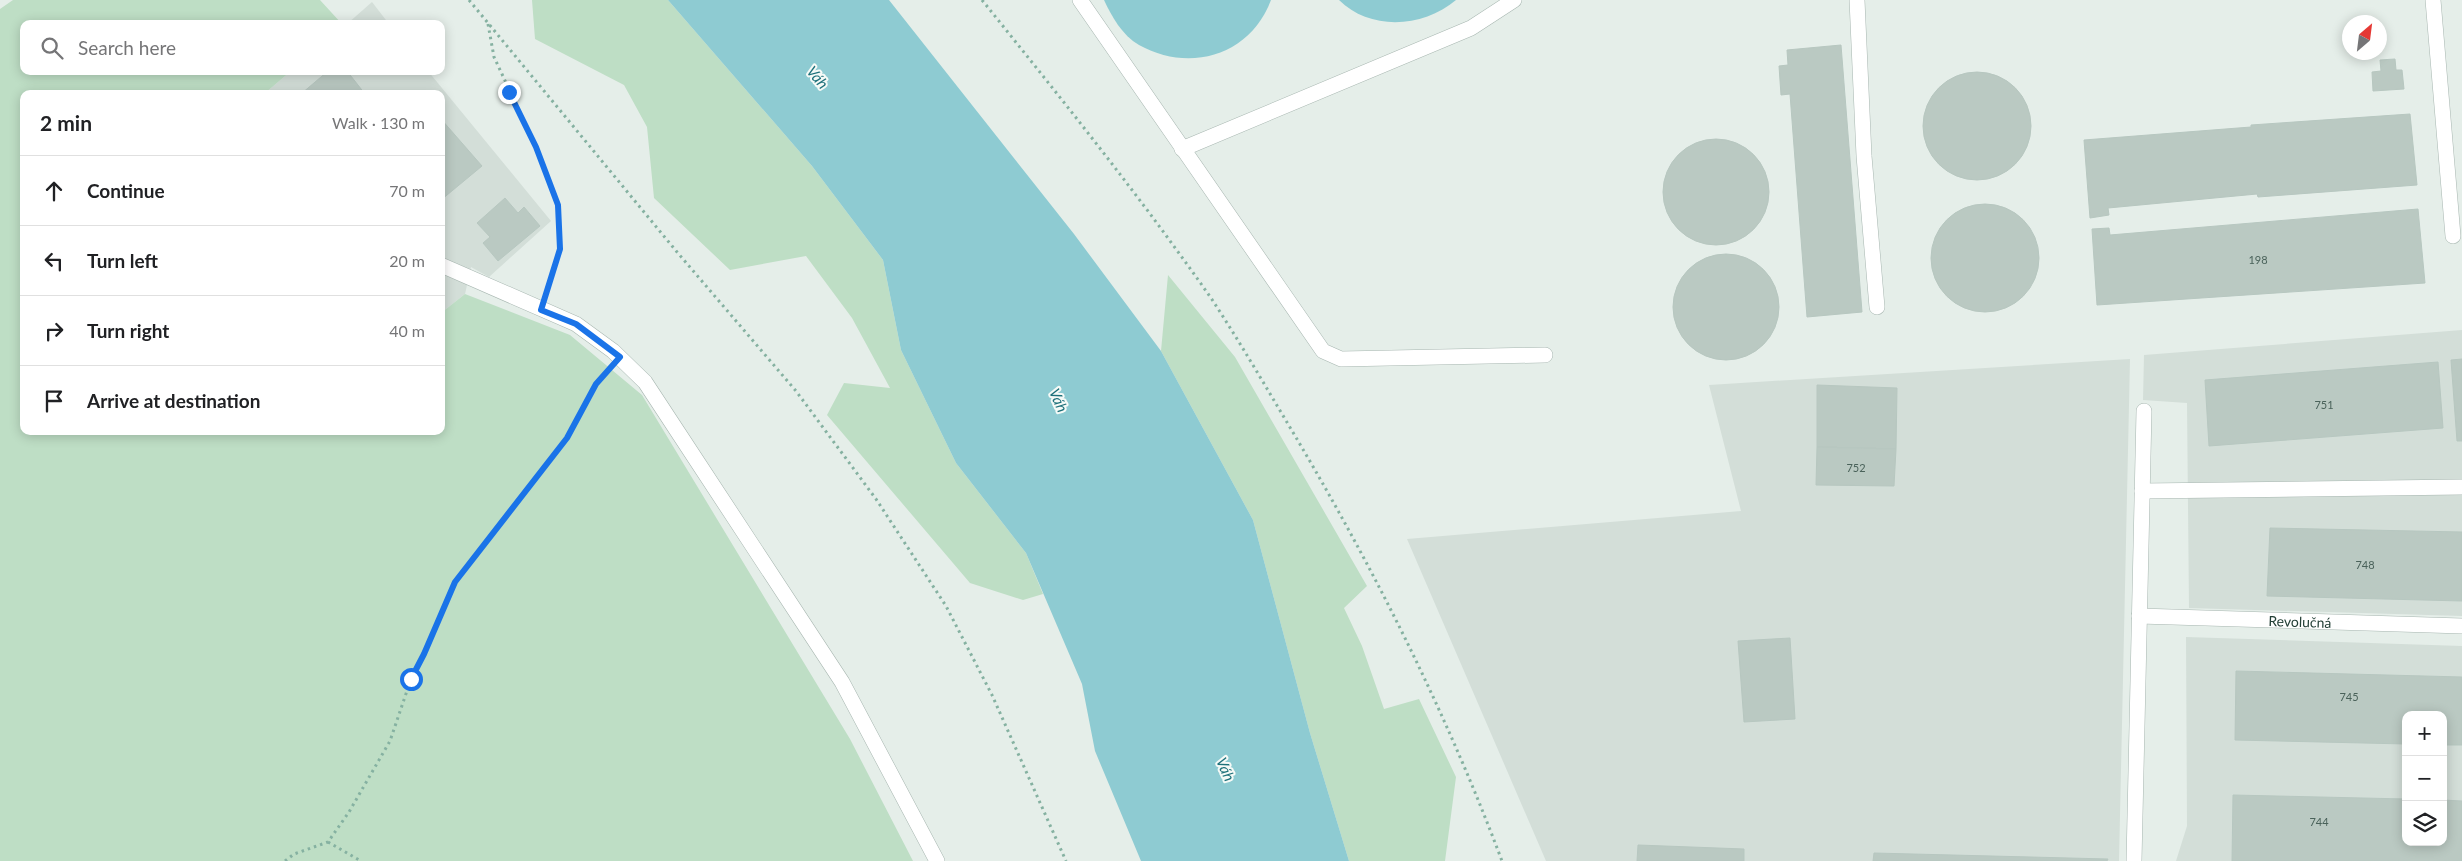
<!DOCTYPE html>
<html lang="en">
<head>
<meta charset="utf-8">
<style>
	:root { --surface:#fff; --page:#f2f2f2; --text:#202124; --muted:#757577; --line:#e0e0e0 }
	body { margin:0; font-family:Lato,sans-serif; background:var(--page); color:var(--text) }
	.controls { position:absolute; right:15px; bottom:15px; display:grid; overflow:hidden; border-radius:10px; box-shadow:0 2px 12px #0003 }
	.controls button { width:45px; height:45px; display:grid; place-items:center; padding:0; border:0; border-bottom:1px solid var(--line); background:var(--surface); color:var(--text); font:25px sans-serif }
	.compass { position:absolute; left:2342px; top:15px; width:45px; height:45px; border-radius:50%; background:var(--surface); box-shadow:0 2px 12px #0003; rotate:28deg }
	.stop { position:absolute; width:15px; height:15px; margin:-11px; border:4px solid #1a73e8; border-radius:50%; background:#fff }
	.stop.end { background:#1a73e8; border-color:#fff; box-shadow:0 1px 5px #0008 }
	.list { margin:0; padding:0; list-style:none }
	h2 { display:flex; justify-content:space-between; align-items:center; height:65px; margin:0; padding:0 20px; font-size:21px }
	h2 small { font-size:16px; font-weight:400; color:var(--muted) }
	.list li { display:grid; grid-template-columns:32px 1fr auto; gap:15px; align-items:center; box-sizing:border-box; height:70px; padding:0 20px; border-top:1px solid var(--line) }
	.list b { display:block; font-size:19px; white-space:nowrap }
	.list em { font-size:16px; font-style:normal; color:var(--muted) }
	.icon { flex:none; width:28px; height:28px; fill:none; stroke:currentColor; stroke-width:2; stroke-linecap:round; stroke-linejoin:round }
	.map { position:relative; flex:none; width:2462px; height:861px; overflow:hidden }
	.search { position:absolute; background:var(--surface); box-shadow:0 2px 12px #0003; left:20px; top:20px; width:425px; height:55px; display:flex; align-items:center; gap:12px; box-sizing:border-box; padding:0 18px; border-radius:10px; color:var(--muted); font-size:19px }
	.panel { position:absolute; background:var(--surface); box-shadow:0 2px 12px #0003; left:20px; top:90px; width:425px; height:345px; border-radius:10px }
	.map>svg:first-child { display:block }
	.built { fill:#d3ded8; fill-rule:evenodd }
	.green { fill:#bedec5 }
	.water { fill:#8ecbd2 }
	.building { fill:#bac9c2; stroke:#b7c7c0 }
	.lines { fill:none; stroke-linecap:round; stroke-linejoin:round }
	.lane-casing { stroke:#a7b6b0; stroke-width:16 }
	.path { stroke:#85b1a1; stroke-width:3; stroke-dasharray:2.5 4; stroke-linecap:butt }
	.lane { stroke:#fff; stroke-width:15 }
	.route { stroke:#1a73e8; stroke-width:6 }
	.labels { text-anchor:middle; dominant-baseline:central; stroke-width:4; stroke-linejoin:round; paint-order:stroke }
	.number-label { font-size:11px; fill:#4a625a }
	.street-label { font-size:14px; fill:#244037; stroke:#f5faf7 }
	.water-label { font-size:15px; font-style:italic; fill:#1e717b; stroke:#f5faf7 }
</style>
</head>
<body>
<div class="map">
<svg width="2462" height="861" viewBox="0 0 2462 861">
	<rect width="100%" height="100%" fill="#e5eee9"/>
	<!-- built -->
	<g class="built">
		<polygon points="372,2 389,24 347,24"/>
		<polygon points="291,71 428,71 551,221 489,277 471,267 465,294 441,313 441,94 264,94"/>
		<polygon points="2462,330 2462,616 2189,608 2187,403 2143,400 2144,355"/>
		<polygon points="2130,359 2119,861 1546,861 1407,539 1741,511 1709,385"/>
		<path d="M2186,637l276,9v215h-286l11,-35zM2406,715h37v127h-37z"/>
	</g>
	<!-- green -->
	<g class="green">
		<polygon points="13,0 320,0 342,24 24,24 24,71 291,71 264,94 24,94 24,431 441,431 441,313 465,294 570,335 642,395 850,739 913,861 0,861 0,9"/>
		<polygon points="532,0 668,0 812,166 883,260 901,350 956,463 1026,553 1043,594 1023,600 970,583 827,415 844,383 890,388 852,318 806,256 730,270 654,198 647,127 624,85 535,39"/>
		<polygon points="1168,275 1235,357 1367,586 1344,608 1362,646 1384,709 1419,699 1456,777 1445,861 1349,861 1310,733 1253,520 1161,351"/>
	</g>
	<!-- water -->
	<g class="water">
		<polygon points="668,0 889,0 1074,234 1161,351 1253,520 1310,733 1349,861 1141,861 1095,751 1082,684 1026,553 956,463 901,350 883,260 812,166"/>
		<path d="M1104,0h167c-21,56 -82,73 -132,45 -17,-10 -27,-28 -35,-45z"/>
		<path d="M1339,0h117c-33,28 -86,31 -117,0z"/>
	</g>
	<!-- building -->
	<g class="building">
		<polygon points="1841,45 1862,312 1807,317 1790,94 1781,95 1779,66 1788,65 1787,50"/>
		<polygon points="2395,59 2396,70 2402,70 2404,89 2373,91 2372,72 2381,71 2380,60"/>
		<polygon points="328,71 347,71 365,94 301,94"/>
		<circle cx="1977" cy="126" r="54"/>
		<polygon points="2410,114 2417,185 2258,197 2257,194 2108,208 2109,215 2090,218 2084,140 2251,127 2251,125"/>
		<polygon points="441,119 482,166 441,200"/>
		<circle cx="1716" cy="192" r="53"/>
		<polygon points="505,198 518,213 524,207 540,226 498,261 483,243 490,237 477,223"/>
		<circle cx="1985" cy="258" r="54"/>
		<polygon points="2418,209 2425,283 2097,305 2092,229 2109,228 2110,235"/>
		<circle cx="1726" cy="307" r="53"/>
		<polygon points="2462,359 2462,441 2457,441 2451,360"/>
		<polygon points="2438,362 2443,428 2209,446 2205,380"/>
		<polygon points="1817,385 1897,388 1896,449 1817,447"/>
		<polygon points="1817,447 1896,449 1894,486 1816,485"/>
		<polygon points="2270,528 2462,532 2462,601 2267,596"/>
		<polygon points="1790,638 1795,719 1744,722 1738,641"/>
		<polygon points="2236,671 2462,677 2462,745 2443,745 2443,715 2406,715 2406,744 2235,740"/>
		<polygon points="2233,795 2406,799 2406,842 2443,842 2443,800 2462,801 2462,861 2232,861"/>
		<polygon points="1638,845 1744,849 1744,861 1637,861"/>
		<polygon points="1874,853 2108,859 2107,861 1873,861"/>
	</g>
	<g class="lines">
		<defs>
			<g id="lane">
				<polyline points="1080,0 1323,351 1341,359 1545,355"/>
				<polyline points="1857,0 1864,156 1877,307"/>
				<polyline points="2433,0 2453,236"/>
				<polyline points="1182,149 1471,28 1514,0"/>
				<polyline points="441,265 576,324 613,351 645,382 842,682 937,861"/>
				<polyline points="2142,491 2462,487"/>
				<path id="s1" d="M2139,616l323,10"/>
				<polyline points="2134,861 2144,411"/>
			</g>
		</defs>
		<!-- lane casing -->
		<use href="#lane" class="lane-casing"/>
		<!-- path -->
		<g class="path">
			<polyline points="469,0 677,252 796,391 876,499 946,606 992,695 1066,861"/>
			<path d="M982,0c78,97 157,195 229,298 27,41 52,84 77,126 83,139 157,285 214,437"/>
			<polyline points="488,24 494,57 536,147 557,205 560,249 549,285"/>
			<polyline points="328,842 361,861"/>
			<polyline points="285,861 294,854 328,842 349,812 390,741 411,679 424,654 455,581 567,438 596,384 602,377"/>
		</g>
		<!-- lane -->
		<use href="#lane" class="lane"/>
	</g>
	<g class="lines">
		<!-- route -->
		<polyline class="route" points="411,679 424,654 455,582 567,438 596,384 620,357 576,324 541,310 560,249 558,205 536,147 509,92"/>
	</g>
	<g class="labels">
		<!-- number labels -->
		<g class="number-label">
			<text x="2258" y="259">198</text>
			<text x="2324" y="404">751</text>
			<text x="1856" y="467">752</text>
			<text x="2365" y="564">748</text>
			<text x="2349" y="696">745</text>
			<text x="2319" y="821">744</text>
		</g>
		<!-- street labels -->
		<g class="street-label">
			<text stroke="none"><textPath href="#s1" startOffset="161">Revolučná</textPath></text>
		</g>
		<!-- water labels -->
		<g class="water-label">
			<text transform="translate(818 77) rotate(50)">Váh</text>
			<text transform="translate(1059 400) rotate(66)">Váh</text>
			<text transform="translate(1226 769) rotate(66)">Váh</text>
		</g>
	</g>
</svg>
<div class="controls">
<button>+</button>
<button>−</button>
<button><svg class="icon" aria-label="layers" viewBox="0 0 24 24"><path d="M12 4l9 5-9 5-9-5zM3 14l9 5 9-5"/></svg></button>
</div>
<svg class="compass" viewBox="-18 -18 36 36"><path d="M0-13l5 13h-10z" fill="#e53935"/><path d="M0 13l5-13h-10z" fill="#757577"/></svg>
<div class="stop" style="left:411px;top:679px"></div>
<div class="stop end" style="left:509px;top:92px"></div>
<div class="search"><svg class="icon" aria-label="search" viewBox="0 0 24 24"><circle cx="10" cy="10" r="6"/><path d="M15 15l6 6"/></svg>Search here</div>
<section class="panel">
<h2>2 min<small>Walk · 130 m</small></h2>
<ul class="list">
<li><svg class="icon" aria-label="ahead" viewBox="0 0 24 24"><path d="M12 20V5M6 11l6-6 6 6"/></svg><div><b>Continue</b></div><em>70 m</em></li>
<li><svg class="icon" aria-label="left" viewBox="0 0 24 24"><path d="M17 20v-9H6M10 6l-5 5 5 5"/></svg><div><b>Turn left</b></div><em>20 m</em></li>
<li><svg class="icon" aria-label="right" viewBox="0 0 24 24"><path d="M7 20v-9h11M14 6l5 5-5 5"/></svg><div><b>Turn right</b></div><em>40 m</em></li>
<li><svg class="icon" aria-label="arrive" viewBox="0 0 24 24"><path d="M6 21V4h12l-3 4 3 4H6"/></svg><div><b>Arrive at destination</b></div></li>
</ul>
</section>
</div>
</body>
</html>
